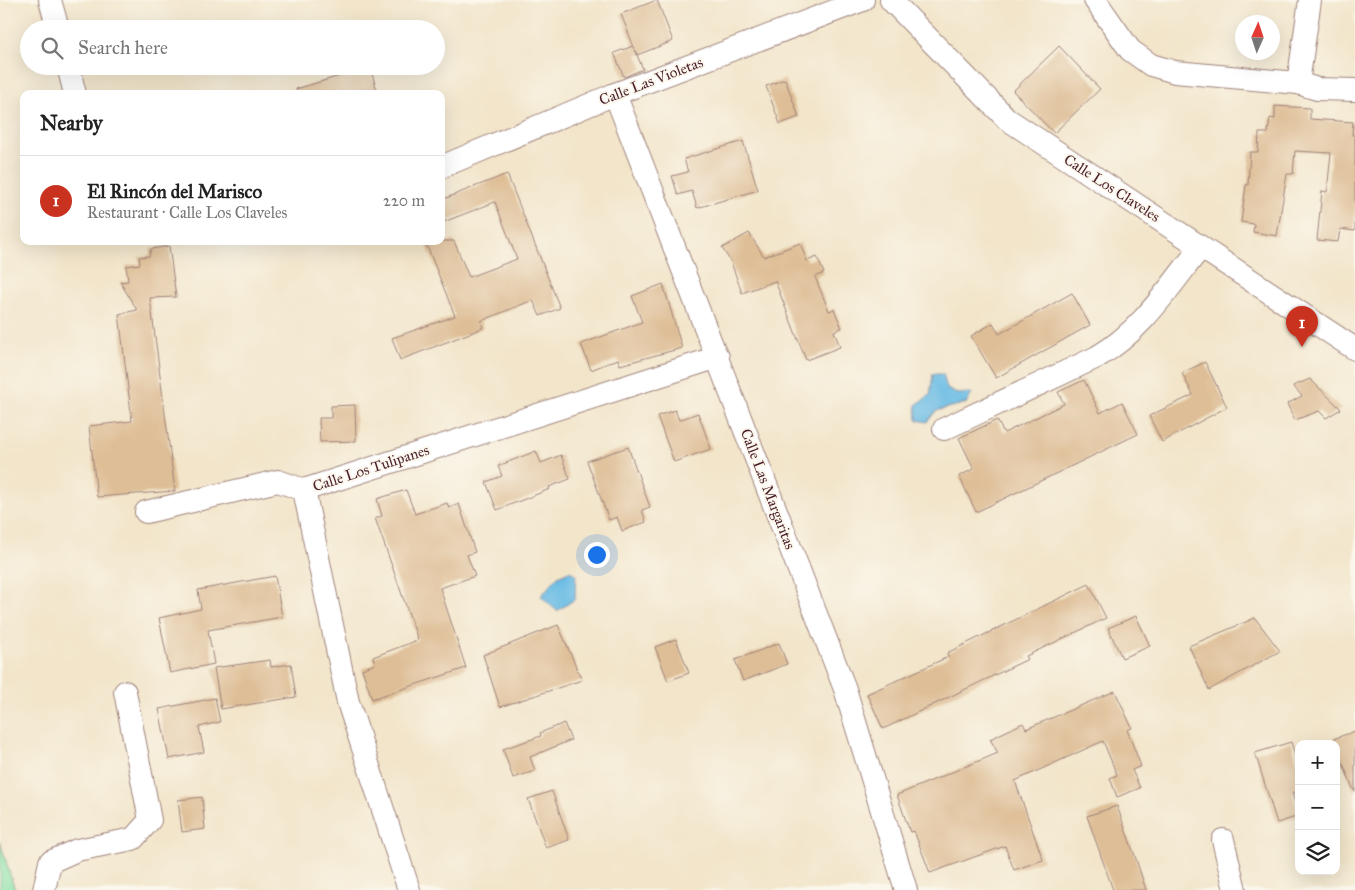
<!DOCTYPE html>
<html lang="en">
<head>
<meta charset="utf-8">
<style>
	:root { --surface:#fff; --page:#f6f6f6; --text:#222; --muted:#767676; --line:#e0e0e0; --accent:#c8321e }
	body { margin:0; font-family:"IM FELL Great Primer",serif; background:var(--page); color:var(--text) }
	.controls { position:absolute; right:15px; bottom:15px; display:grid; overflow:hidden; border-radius:10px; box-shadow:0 5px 20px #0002 }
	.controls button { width:45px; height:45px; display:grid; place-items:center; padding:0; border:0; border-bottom:1px solid var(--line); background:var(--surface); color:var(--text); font:25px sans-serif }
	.compass { position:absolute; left:1235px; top:15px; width:45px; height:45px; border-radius:50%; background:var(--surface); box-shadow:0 5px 20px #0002; rotate:3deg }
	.you { position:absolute; left:596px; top:554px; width:18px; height:18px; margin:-12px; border:4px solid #fff; border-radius:50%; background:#1a73e8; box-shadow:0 0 0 8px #1a73e833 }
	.badge { display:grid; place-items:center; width:32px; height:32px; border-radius:50%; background:var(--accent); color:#fff; font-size:16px; font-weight:700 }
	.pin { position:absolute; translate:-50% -41px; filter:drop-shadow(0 1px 2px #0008) }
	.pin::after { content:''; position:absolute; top:26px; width:18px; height:15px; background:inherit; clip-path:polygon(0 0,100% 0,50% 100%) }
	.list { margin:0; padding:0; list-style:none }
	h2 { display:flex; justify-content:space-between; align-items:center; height:65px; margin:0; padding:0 20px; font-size:21px }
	h2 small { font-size:16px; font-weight:400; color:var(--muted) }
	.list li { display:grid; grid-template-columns:32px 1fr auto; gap:15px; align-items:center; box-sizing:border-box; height:90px; padding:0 20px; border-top:1px solid var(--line) }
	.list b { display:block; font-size:19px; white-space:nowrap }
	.list p { margin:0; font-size:16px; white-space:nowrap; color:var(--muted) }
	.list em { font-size:16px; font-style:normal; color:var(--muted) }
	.icon { flex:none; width:28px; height:28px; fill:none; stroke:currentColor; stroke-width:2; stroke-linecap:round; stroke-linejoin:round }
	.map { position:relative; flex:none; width:1355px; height:890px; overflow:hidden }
	.search { position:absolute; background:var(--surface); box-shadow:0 5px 20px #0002; left:20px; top:20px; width:425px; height:55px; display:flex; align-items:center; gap:12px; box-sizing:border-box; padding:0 18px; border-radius:28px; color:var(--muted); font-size:19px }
	.panel { position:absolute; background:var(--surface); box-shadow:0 5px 20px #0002; left:20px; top:90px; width:425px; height:155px; border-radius:10px }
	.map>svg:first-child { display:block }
	.green { fill:#88e0a5; stroke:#698068 }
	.water { fill:#69bbe4; stroke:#5a6d88 }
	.building { fill:#debe96 }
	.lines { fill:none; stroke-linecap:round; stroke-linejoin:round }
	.minor-casing { stroke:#9e827a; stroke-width:24 }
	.minor { stroke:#fff; stroke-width:22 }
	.labels { text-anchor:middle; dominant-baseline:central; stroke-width:4; stroke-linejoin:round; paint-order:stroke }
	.street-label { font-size:15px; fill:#4a1f2b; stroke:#fbf7ec }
</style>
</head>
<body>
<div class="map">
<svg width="1355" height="890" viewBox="0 0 1355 890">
	<rect width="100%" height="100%" fill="#fbf7ec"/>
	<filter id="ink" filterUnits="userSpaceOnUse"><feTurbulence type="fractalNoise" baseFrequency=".02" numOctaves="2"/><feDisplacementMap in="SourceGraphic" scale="10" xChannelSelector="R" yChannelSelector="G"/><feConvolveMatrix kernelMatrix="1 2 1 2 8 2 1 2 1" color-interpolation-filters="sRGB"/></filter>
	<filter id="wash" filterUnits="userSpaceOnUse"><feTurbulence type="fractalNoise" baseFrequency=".0096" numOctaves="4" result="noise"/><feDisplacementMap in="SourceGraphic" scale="20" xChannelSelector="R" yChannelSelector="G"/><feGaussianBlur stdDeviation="1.12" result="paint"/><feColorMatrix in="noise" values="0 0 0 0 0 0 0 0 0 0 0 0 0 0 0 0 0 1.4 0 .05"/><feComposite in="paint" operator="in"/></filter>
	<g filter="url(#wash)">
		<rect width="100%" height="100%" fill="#f2e5ca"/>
		<!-- green -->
		<polygon class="green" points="0,842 14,887 15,890 0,890"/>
		<!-- water -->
		<g class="water">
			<polygon points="933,374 943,374 947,389 957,394 972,393 967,403 936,411 927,422 917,420 916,405 930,395"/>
			<polygon points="569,571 576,574 575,599 557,611 541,596 558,576"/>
		</g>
		<g id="blocks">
			<!-- building -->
			<g class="building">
				<polygon points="657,0 673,41 637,55 621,14"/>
				<polygon points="633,46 643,69 624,77 614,53"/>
				<polygon points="1059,46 1100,89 1054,133 1013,91"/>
				<polygon points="370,67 378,94 297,94 296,89"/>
				<polygon points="785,79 799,117 780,124 766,86"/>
				<polygon points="1275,106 1310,108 1310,119 1353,122 1352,135 1355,135 1355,231 1340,229 1338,242 1317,240 1322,191 1327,192 1331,153 1295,151 1293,174 1287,174 1277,236 1253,232 1254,224 1241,222 1246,185 1248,185 1250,152 1258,152 1259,133 1268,133 1270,118 1275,119"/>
				<polygon points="743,141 758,190 697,208 692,191 678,195 672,176 688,172 684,159"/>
				<polygon points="507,174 560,308 540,316 533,300 481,321 483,328 400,360 392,338 455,316 425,241 454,241 469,277 517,259 495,202 441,223 441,200"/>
				<polygon points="749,233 764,257 800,243 807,261 817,257 824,273 815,277 829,311 834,309 842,328 834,331 840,347 806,360 775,281 742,293 731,262 722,248"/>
				<polygon points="169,246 176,297 150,298 175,491 97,497 89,426 132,421 119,314 137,310 120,282 128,281 126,266 140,264 139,257 149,256 151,249"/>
				<polygon points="663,284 682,348 620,365 618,359 591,370 581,344 642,322 632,296"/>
				<polygon points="1072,293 1090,325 996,378 971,336 993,323 999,334"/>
				<polygon points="1205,362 1227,407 1162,442 1149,416 1193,395 1182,373"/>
				<polygon points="1310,379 1341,409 1326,418 1319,411 1295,420 1287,404 1302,396 1293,386"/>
				<polygon points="1084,380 1100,413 1122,402 1138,434 976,512 959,476 974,469 959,438 997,420 1004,433 1064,404 1058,392"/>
				<polygon points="355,405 356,441 320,442 319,418 331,418 331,406"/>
				<polygon points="675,410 679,420 698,413 711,449 674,462 657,416"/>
				<polygon points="628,447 650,507 642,510 646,522 622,531 617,517 609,520 587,461"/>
				<polygon points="536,451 541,463 561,455 570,479 549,487 550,489 497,510 486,482 502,476 498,466"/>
				<polygon points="406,490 415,514 447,503 449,508 459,504 475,552 467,555 475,576 440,588 466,668 372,699 362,669 375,664 373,657 418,640 375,518 382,516 377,499"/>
				<polygon points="275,576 282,617 208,630 214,664 170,673 159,618 201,609 198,590"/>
				<polygon points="1089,584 1106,618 1026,656 1028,659 883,729 867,694 948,657 947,653"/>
				<polygon points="1136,616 1150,646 1122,658 1108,628"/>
				<polygon points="1255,618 1280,651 1209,690 1189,646"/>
				<polygon points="558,625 582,680 500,707 483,655"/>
				<polygon points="676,639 689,673 668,681 655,647"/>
				<polygon points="779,643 787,664 743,681 735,660"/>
				<polygon points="270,660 271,667 291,664 296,697 221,709 214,668"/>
				<polygon points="1115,691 1132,728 1127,730 1141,766 1132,770 1140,788 1117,797 1110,778 1117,775 1103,741 1015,781 1043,860 1014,870 1005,846 930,873 914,831 910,832 897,795 998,753 990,739 1023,723 1026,729"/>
				<polygon points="215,698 220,722 199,727 204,752 169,759 159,709"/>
				<polygon points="564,723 571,740 530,757 535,771 513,778 503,749 541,736 540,733"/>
				<polygon points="1355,731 1355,791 1354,791 1333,739"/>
				<polygon points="1291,742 1299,768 1299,791 1292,793 1299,816 1277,823 1255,753"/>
				<polygon points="552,791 569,840 546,848 528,799"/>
				<polygon points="202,797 205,829 182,832 178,800"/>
				<polygon points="1117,806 1137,862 1146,890 1113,890 1087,816"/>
			</g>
		</g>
	</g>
	<g filter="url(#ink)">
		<use href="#blocks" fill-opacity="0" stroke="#9e827a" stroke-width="1"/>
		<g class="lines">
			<defs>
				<g id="minor">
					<polyline points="50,0 58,29"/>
					<polyline points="891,0 1007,119 1355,349"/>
					<polyline points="1095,0 1130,50 1151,65 1175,72 1298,83"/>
					<polyline points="1310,0 1298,83 1317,89 1355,90"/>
					<polyline points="68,66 75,94"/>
					<polyline points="615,94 845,689 906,890"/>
					<polyline points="441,167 615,94 863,0"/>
					<path d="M944,429l153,-72c45,-26 72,-70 104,-110"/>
					<polyline points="146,512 278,481 304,490"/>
					<polyline points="1223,840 1235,890"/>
					<polyline points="44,890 50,862 77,850 133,839 150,820 125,692"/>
					<polyline points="409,890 348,702 304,490 718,357"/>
				</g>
			</defs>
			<!-- minor casing -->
			<use href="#minor" class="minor-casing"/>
			<!-- minor -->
			<use href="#minor" class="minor"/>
		</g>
	</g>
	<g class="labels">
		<!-- street labels -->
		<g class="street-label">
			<text transform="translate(651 81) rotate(-21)">Calle Las Violetas</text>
			<text transform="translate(1112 188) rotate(33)">Calle Los Claveles</text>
			<text transform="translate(371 468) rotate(-18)">Calle Los Tulipanes</text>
			<text transform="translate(768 489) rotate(69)">Calle Las Margaritas</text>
		</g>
	</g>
</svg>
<div class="controls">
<button>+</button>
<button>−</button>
<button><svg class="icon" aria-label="layers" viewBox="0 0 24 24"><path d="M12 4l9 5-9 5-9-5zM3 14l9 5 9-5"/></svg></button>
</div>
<svg class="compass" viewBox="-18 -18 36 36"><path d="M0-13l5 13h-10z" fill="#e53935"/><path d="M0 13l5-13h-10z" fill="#767676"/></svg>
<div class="you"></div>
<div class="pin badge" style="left:1302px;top:347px">1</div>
<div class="search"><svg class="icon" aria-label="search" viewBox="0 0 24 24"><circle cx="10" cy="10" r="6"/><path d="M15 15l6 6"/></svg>Search here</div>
<section class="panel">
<h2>Nearby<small></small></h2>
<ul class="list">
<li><span class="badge">1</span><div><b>El Rincón del Marisco</b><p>Restaurant · Calle Los Claveles</p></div><em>220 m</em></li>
</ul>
</section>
</div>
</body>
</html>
